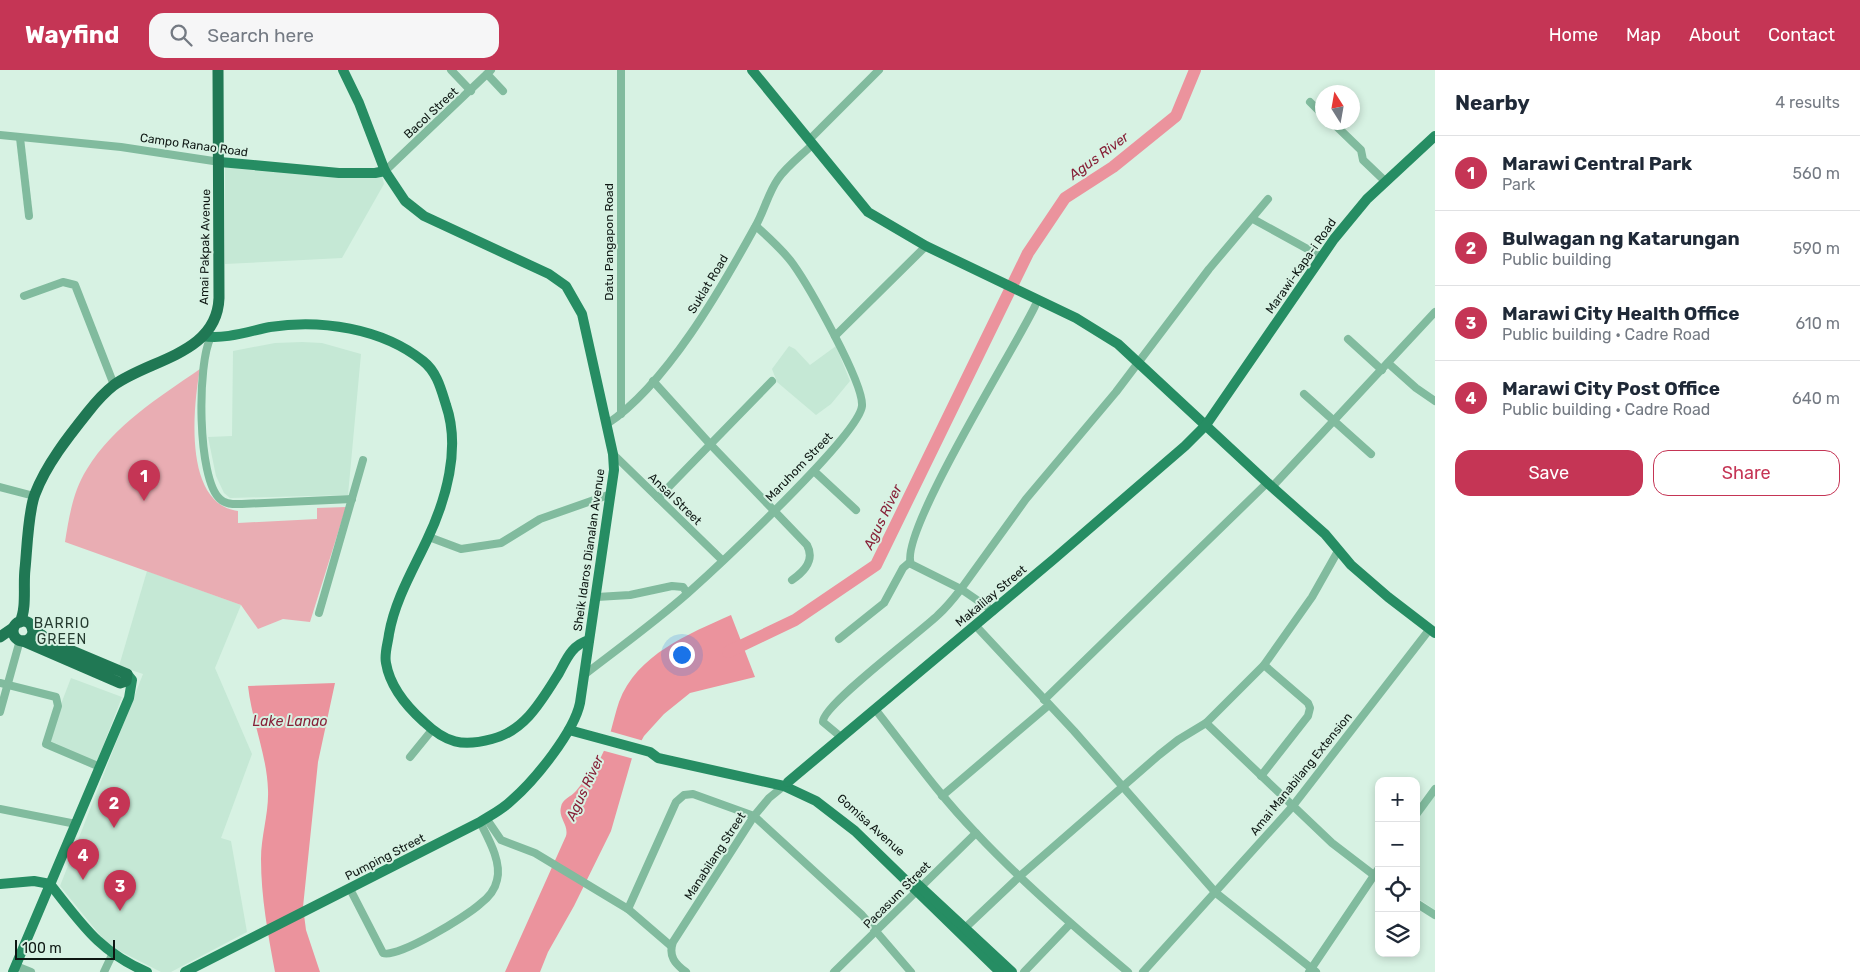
<!DOCTYPE html>
<html lang="en">
<head>
<meta charset="utf-8">
<style>
	:root { --surface:#fff; --page:#f6f6f7; --text:#1f2937; --muted:#747a83; --line:#e0e1e3; --accent:#c53555 }
	body { margin:0; font-family:Rubik,sans-serif; background:var(--page); color:var(--text) }
	.controls { position:absolute; right:15px; bottom:15px; display:grid; overflow:hidden; border-radius:10px; box-shadow:0 2px 8px #0003 }
	.controls button { width:45px; height:45px; display:grid; place-items:center; padding:0; border:0; border-bottom:1px solid var(--line); background:var(--surface); color:var(--text); font:25px sans-serif }
	.compass { position:absolute; left:1315px; top:15px; width:45px; height:45px; border-radius:50%; background:var(--surface); box-shadow:0 2px 8px #0003; rotate:349deg }
	.scale { position:absolute; left:15px; bottom:12px; width:100px; box-sizing:border-box; padding-left:5px; border:2px solid #0e1713; border-top:0; font-size:14px; line-height:18px; white-space:nowrap; color:#0e1713; -webkit-text-stroke:4px #d7f2e3; paint-order:stroke }
	.you { position:absolute; left:681px; top:584px; width:18px; height:18px; margin:-12px; border:4px solid #fff; border-radius:50%; background:#1a73e8; box-shadow:0 0 0 8px #1a73e833 }
	.badge { display:grid; place-items:center; width:32px; height:32px; border-radius:50%; background:var(--accent); color:#fff; font-size:16px; font-weight:700 }
	.pin { position:absolute; translate:-50% -41px; filter:drop-shadow(0 1px 2px #0008) }
	.pin::after { content:''; position:absolute; top:26px; width:18px; height:15px; background:inherit; clip-path:polygon(0 0,100% 0,50% 100%) }
	.list { margin:0; padding:0; list-style:none }
	h2 { display:flex; justify-content:space-between; align-items:center; height:65px; margin:0; padding:0 20px; font-size:21px }
	h2 small { font-size:16px; font-weight:400; color:var(--muted) }
	.list li { display:grid; grid-template-columns:32px 1fr auto; gap:15px; align-items:center; box-sizing:border-box; height:75px; padding:0 20px; border-top:1px solid var(--line) }
	.list b { display:block; font-size:19px; white-space:nowrap }
	.list p { margin:0; font-size:16px; white-space:nowrap; color:var(--muted) }
	.list em { font-size:16px; font-style:normal; color:var(--muted) }
	.actions { display:flex; gap:10px; padding:15px 20px }
	.actions a { flex:1; padding:11px 0; border:1px solid var(--accent); border-radius:15px; text-align:center; font-size:18px; color:var(--accent) }
	.actions .main { background:var(--accent); color:#fff }
	.icon { flex:none; width:28px; height:28px; fill:none; stroke:currentColor; stroke-width:2; stroke-linecap:round; stroke-linejoin:round }
	.map { position:relative; flex:none; width:1435px; height:902px; overflow:hidden }
	header { display:flex; align-items:center; gap:30px; box-sizing:border-box; height:70px; padding:0 25px; background:var(--accent); color:#fff }
	header strong { font-size:24px }
	nav { display:flex; gap:28px; margin-inline-start:auto; font-size:18px }
	.search { width:350px; height:45px; background:var(--page); display:flex; align-items:center; gap:12px; box-sizing:border-box; padding:0 18px; border-radius:15px; color:var(--muted); font-size:19px }
	main { display:flex }
	aside { flex:1; background:var(--surface) }
	.map>svg:first-child { display:block }
	.built { fill:#c5e8d5 }
	.green { fill:#e9adb3 }
	.water { fill:#eb939d }
	.pier { fill:#d7f2e3 }
	.lines { fill:none; stroke-linecap:round; stroke-linejoin:round }
	.river { stroke:#eb939d; stroke-width:12 }
	.minor { stroke:#81bb9e; stroke-width:8 }
	.major { stroke:#268d63; stroke-width:10 }
	.highway { stroke:#207854; stroke-width:11 }
	.labels { text-anchor:middle; dominant-baseline:central; stroke-width:4; stroke-linejoin:round; paint-order:stroke }
	.street-label { font-size:12px; fill:#0e1713; stroke:#d7f2e3 }
	.water-label { font-size:14px; font-style:italic; fill:#872138; stroke:#d7f2e3 }
	.neighbourhood-label { font-size:14px; letter-spacing:1px; fill:#263c31; stroke:#d7f2e3 }
</style>
</head>
<body>
<header>
<strong>Wayfind</strong>
<div class="search"><svg class="icon" aria-label="search" viewBox="0 0 24 24"><circle cx="10" cy="10" r="6"/><path d="M15 15l6 6"/></svg>Search here</div>
<nav><a>Home</a><a>Map</a><a>About</a><a>Contact</a></nav>
</header>
<main>
<div class="map">
<svg width="1435" height="902" viewBox="0 0 1435 902">
	<rect width="100%" height="100%" fill="#d7f2e3"/>
	<!-- built -->
	<g class="built">
		<polygon points="225,95 382,106 384,114 342,188 225,194"/>
		<polygon points="302,272 322,273 361,284 348,425 230,428 224,423 216,406 208,367 232,366 233,281 275,273"/>
		<polygon points="789,276 795,279 810,295 836,276 850,311 831,334 816,345 777,312 772,299"/>
		<polygon points="147,501 241,535 215,598 252,684 221,768 231,771 247,862 171,902 161,902 108,875 60,816 143,604 119,596"/>
		<polygon points="71,608 122,627 96,694 46,673"/>
		<polygon points="1435,725 1435,840 1416,827 1416,752"/>
	</g>
	<!-- green -->
	<path class="green" d="M200,299c-7,38 -17,135 38,142v12l79,-4v-11l29,-1 -36,115 -27,-3 -25,10 -17,-24 -176,-63c4,-25 8,-51 22,-73 27,-44 71,-71 113,-100z"/>
	<!-- water -->
	<g class="water">
		<path d="M731,545l24,62 -65,16 -26,21 -20,22 -12,22 -21,73 -37,75 -26,46 -8,20h-35l61,-136c3,-11 -8,-18 -5,-29 1,-8 10,-10 15,-16 8,-10 18,-22 25,-34 9,-17 12,-37 18,-55 18,-48 70,-68 112,-87z"/>
		<path d="M335,613l-17,79 -15,145 3,23 14,42h-45c-7,-38 -14,-75 -14,-113 0,-23 8,-46 7,-69 -1,-35 -16,-68 -20,-104z"/>
	</g>
	<!-- pier -->
	<polygon class="pier" points="609,661 644,671 634,689 601,680"/>
	<g class="lines">
		<!-- river -->
		<polyline class="river" points="728,582 795,550 876,495 1028,183 1065,128 1113,97 1176,46 1195,0"/>
		<!-- minor -->
		<g class="minor">
			<polyline points="451,0 471,21"/>
			<polyline points="487,4 503,21"/>
			<polyline points="1310,32 1322,44"/>
			<polyline points="1332,52 1361,80 1363,90 1386,112"/>
			<polyline points="0,65 121,77 220,92"/>
			<polyline points="20,68 29,146"/>
			<polyline points="810,69 879,0"/>
			<polyline points="385,101 491,0"/>
			<polyline points="1253,149 1322,187"/>
			<polyline points="24,226 63,212 75,215 114,315"/>
			<polyline points="835,266 926,176"/>
			<path d="M211,267c-14,25 -14,142 9,162 6,6 15,5 22,5l110,-5"/>
			<polyline points="1348,269 1382,300"/>
			<polyline points="1388,293 1416,318 1435,331"/>
			<path d="M653,311l57,63 97,101c8,15 -2,26 -15,35"/>
			<polyline points="1304,324 1371,384"/>
			<polyline points="621,344 621,0"/>
			<path d="M607,354c59,-39 114,-135 148,-197 9,-15 13,-34 23,-48 9,-13 24,-24 35,-35"/>
			<polyline points="613,384 722,490"/>
			<polyline points="814,401 856,440"/>
			<polyline points="0,417 34,426"/>
			<polyline points="1272,417 1435,242"/>
			<polyline points="658,428 772,311"/>
			<polyline points="429,467 461,479 501,473 540,449 611,424"/>
			<polyline points="597,527 630,525 672,516 683,517 687,523"/>
			<polyline points="993,541 961,519 1026,429 1116,322 1209,199 1268,129"/>
			<polyline points="319,543 363,390"/>
			<polyline points="975,555 1074,661 1216,823 1316,902"/>
			<polyline points="839,569 884,533 903,498 910,492"/>
			<path d="M584,605c35,-27 71,-53 104,-82 29,-26 171,-158 174,-187 2,-23 -54,-121 -69,-142 -10,-14 -24,-26 -37,-38"/>
			<polyline points="0,613 56,627 58,636 46,674 100,697"/>
			<polyline points="1044,630 1267,413"/>
			<path d="M875,639c33,42 64,86 101,124 47,50 99,95 152,139"/>
			<polyline points="0,642 20,570"/>
			<polyline points="1206,653 1332,773 1379,809"/>
			<path d="M841,667l-18,-15c-2,-16 99,-91 115,-107 9,-8 16,-17 23,-26l-50,-25c-13,-30 106,-219 124,-258"/>
			<polyline points="410,687 432,660"/>
			<polyline points="1261,706 1308,646 1310,638 1308,633 1264,595"/>
			<polyline points="942,726 1049,635"/>
			<polyline points="0,739 76,754"/>
			<polyline points="1416,745 1435,719"/>
			<polyline points="486,748 501,770 535,783 628,839 671,876"/>
			<path d="M350,819l33,64c14,6 84,-37 97,-49 8,-6 15,-14 17,-24 5,-18 -9,-42 -17,-58"/>
			<polyline points="1416,833 1435,845"/>
			<polyline points="628,839 676,732 684,725 693,724 754,746 862,845 911,902"/>
			<polyline points="965,858 1020,806 1159,685 1178,670 1206,653 1264,595 1312,527 1338,481"/>
			<polyline points="16,896 31,902"/>
			<polyline points="104,902 112,885"/>
			<path d="M686,902c-11,-8 -18,-16 -13,-30l81,-126 15,-18 16,-13"/>
			<polyline points="834,902 976,763"/>
			<polyline points="1024,902 1070,854"/>
			<polyline points="1143,902 1292,737 1429,560"/>
			<polyline points="1309,902 1379,798"/>
		</g>
		<!-- major -->
		<g class="major">
			<polyline points="752,0 868,142 926,176 1076,248 1118,274 1272,417 1325,464 1351,495 1388,527 1435,563"/>
			<polyline points="220,92 339,103 375,103 385,101"/>
			<path d="M203,266c21,4 47,-5 67,-9 50,-8 112,1 153,34 14,11 18,28 23,44 15,43 0,95 -19,135 -14,30 -32,60 -38,94 -1,9 -5,20 -3,29 4,24 20,43 38,59 22,21 38,25 68,17 33,-8 50,-39 67,-66 8,-15 13,-28 30,-33"/>
			<polyline points="569,660 650,682 658,688 784,716 816,731 855,761 1000,902"/>
			<polyline points="788,712 1054,489 1185,376 1206,355 1334,169 1367,129 1435,66"/>
			<polyline points="914,811 1012,902"/>
			<path d="M0,814l34,-3 16,3c31,39 49,68 97,88"/>
			<polyline points="13,902 129,628 132,610 127,604"/>
			<path d="M185,902l295,-150c11,-7 23,-13 32,-22 23,-20 62,-68 68,-97l34,-233 -1,-16 -31,-140 -16,-28 -17,-12 -125,-58 -19,-15 -20,-30 -26,-68 -16,-33"/>
		</g>
		<!-- highway -->
		<g class="highway">
			<circle cx="23" cy="561" r="10"/>
			<path d="M20,552c7,-15 3,-36 5,-53 2,-19 3,-57 10,-75 11,-29 33,-57 53,-82 7,-9 17,-20 26,-27 36,-26 103,-31 105,-87l-1,-228"/>
			<polyline points="0,567 13,558"/>
			<polyline points="23,571 120,613 126,611 127,604 51,572 32,558"/>
		</g>
	</g>
	<g class="labels">
		<!-- street labels -->
		<g class="street-label">
			<text transform="translate(431 43) rotate(-43)">Bacol Street</text>
			<text transform="translate(194 75) rotate(8)">Campo Ranao Road</text>
			<text transform="translate(609 172) rotate(-90)">Datu Pangapon Road</text>
			<text transform="translate(205 177) rotate(-89)">Amai Pakpak Avenue</text>
			<text transform="translate(1301 196) rotate(-55)">Marawi-Kapa-i Road</text>
			<text transform="translate(708 214) rotate(-59)">Suklat Road</text>
			<text transform="translate(799 397) rotate(-46)">Maruhom Street</text>
			<text transform="translate(675 429) rotate(44)">Ansal Street</text>
			<text transform="translate(589 480) rotate(-82)">Sheik Idaros Dianalan Avenue</text>
			<text transform="translate(991 526) rotate(-40)">Makalilay Street</text>
			<text transform="translate(1301 704) rotate(-51)">Amai Manabilang Extension</text>
			<text transform="translate(871 755) rotate(42)">Gomisa Avenue</text>
			<text transform="translate(715 786) rotate(-57)">Manabilang Street</text>
			<text transform="translate(385 787) rotate(-27)">Pumping Street</text>
			<text transform="translate(897 825) rotate(-45)">Pacasum Street</text>
		</g>
		<!-- water labels -->
		<g class="water-label">
			<text transform="translate(1099 86) rotate(-36)">Agus River</text>
			<text transform="translate(883 447) rotate(-64)">Agus River</text>
			<text x="290" y="651">Lake Lanao</text>
			<text transform="translate(585 718) rotate(-65)">Agus River</text>
		</g>
		<!-- neighbourhood labels -->
		<g class="neighbourhood-label">
			<text x="62" y="553">BARRIO<tspan x="62" dy="16">GREEN</tspan></text>
		</g>
	</g>
</svg>
<div class="controls">
<button>+</button>
<button>−</button>
<button><svg class="icon" aria-label="locate" viewBox="0 0 24 24"><circle cx="12" cy="12" r="6"/><path d="M12 2v4M12 18v4M2 12h4M18 12h4"/></svg></button>
<button><svg class="icon" aria-label="layers" viewBox="0 0 24 24"><path d="M12 4l9 5-9 5-9-5zM3 14l9 5 9-5"/></svg></button>
</div>
<svg class="compass" viewBox="-18 -18 36 36"><path d="M0-13l5 13h-10z" fill="#e53935"/><path d="M0 13l5-13h-10z" fill="#747a83"/></svg>
<div class="scale">100 m</div>
<div class="you"></div>
<div class="pin badge" style="left:144px;top:431px">1</div>
<div class="pin badge" style="left:114px;top:758px">2</div>
<div class="pin badge" style="left:120px;top:841px">3</div>
<div class="pin badge" style="left:83px;top:810px">4</div>
</div>
<aside>
<h2>Nearby<small>4 results</small></h2>
<ul class="list">
<li><span class="badge">1</span><div><b>Marawi Central Park</b><p>Park</p></div><em>560 m</em></li>
<li><span class="badge">2</span><div><b>Bulwagan ng Katarungan</b><p>Public building</p></div><em>590 m</em></li>
<li><span class="badge">3</span><div><b>Marawi City Health Office</b><p>Public building · Cadre Road</p></div><em>610 m</em></li>
<li><span class="badge">4</span><div><b>Marawi City Post Office</b><p>Public building · Cadre Road</p></div><em>640 m</em></li>
</ul>
<div class="actions"><a class="main">Save</a><a>Share</a></div>
</aside>
</main>
</body>
</html>
